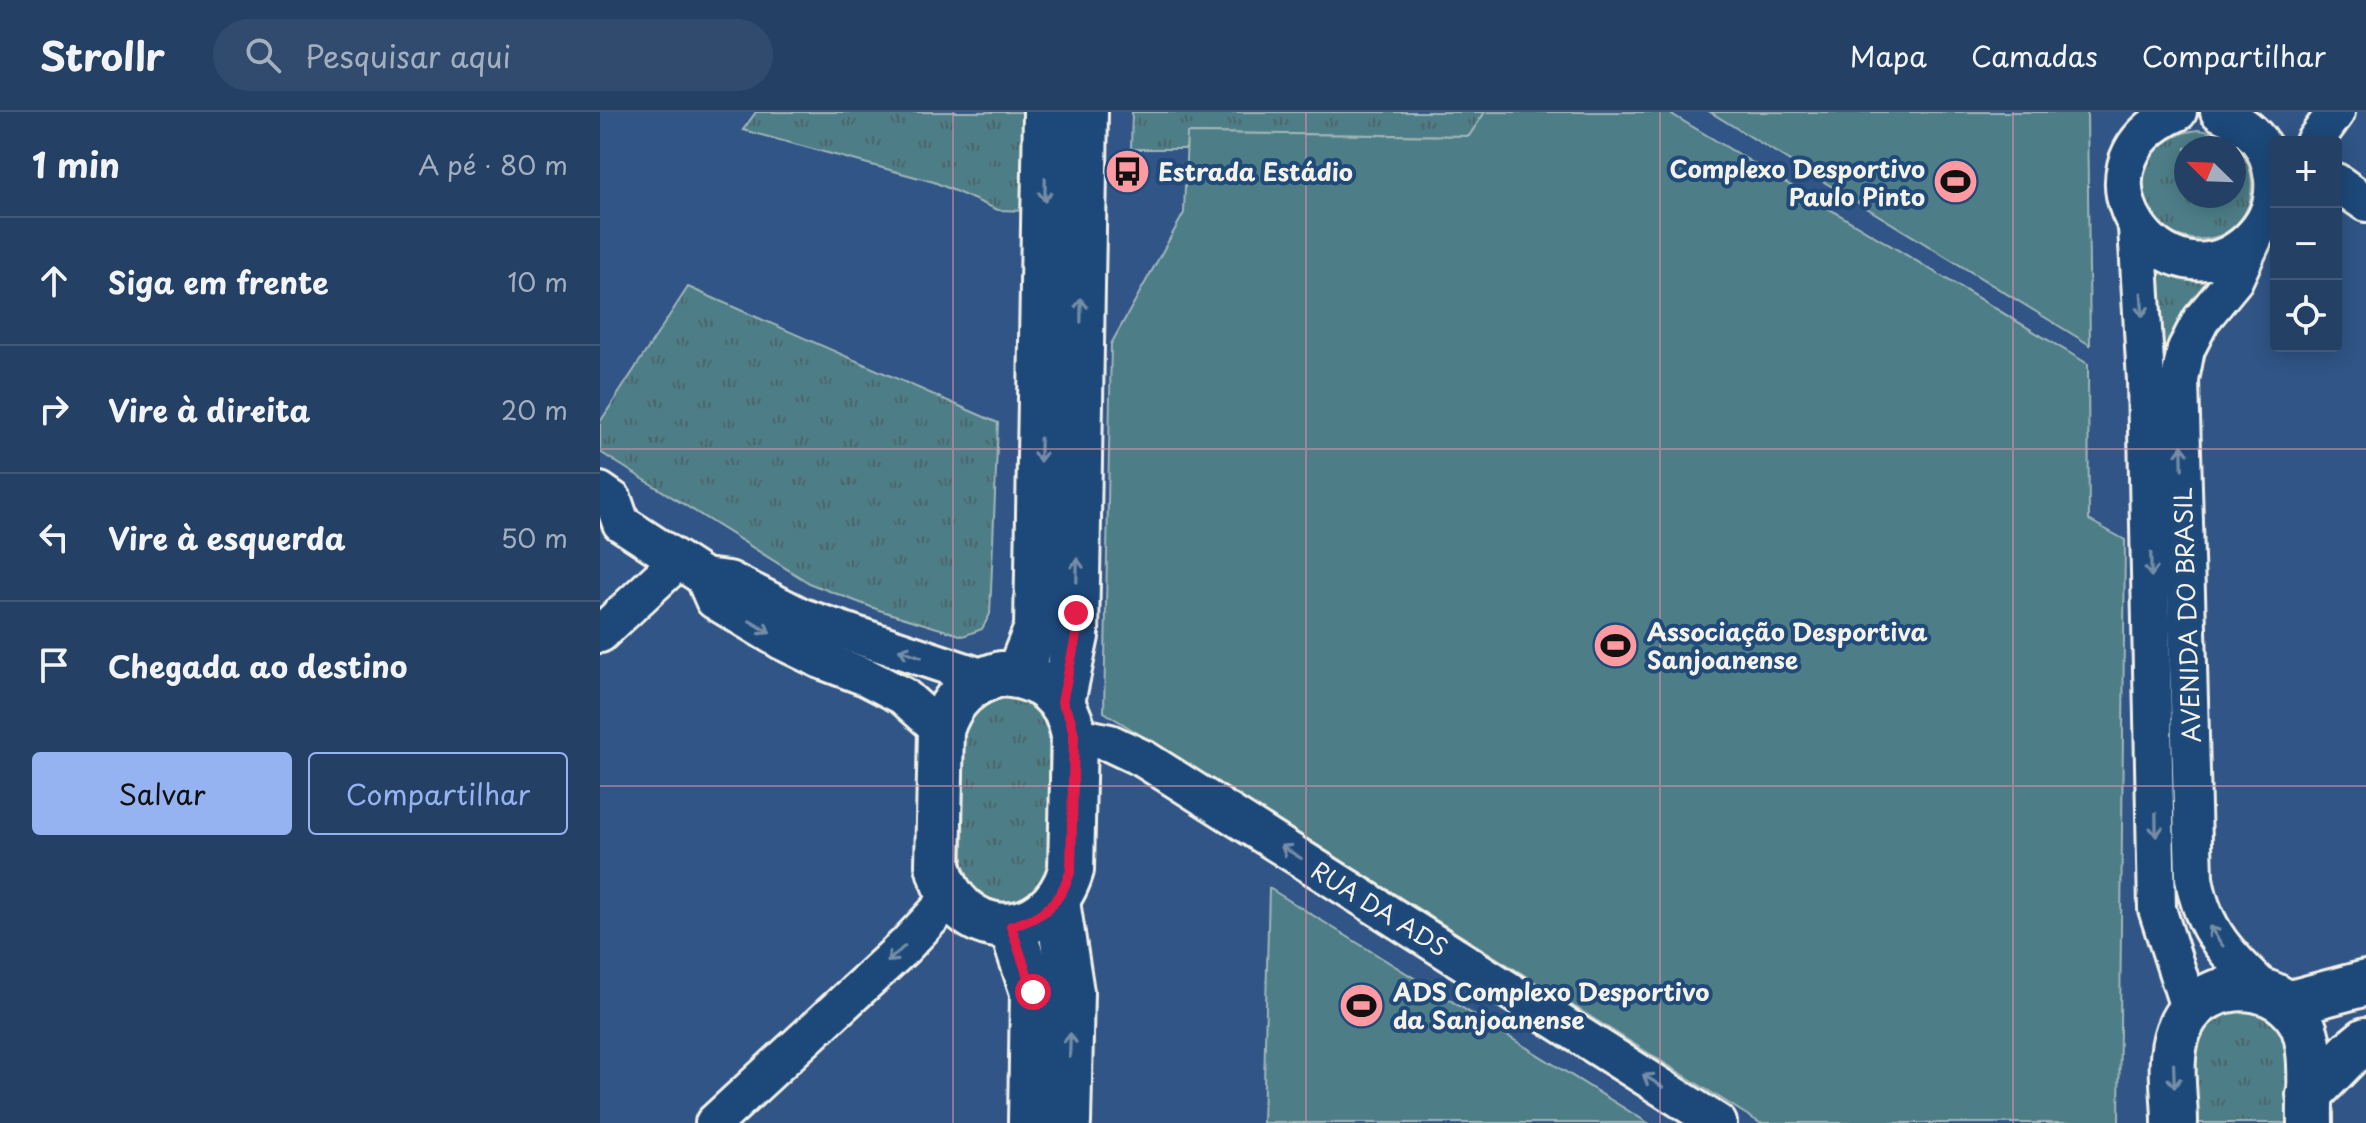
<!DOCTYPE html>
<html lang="pt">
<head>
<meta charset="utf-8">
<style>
	:root { --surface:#244064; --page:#304b6d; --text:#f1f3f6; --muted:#a3afbf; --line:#415978; --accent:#95b2f1 }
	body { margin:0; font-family:"Playpen Sans",sans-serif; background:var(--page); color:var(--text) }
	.controls { position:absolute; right:24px; top:24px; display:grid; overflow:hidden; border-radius:8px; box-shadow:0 4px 20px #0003 }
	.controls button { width:72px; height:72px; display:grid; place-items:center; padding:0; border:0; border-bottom:2px solid var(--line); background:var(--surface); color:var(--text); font:40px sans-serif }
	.compass { position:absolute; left:1574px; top:24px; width:72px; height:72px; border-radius:50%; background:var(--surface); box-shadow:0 4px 20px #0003; rotate:293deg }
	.stop { position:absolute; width:24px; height:24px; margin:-18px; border:6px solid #e11d48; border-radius:50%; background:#fff }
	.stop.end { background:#e11d48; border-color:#fff; box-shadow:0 2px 8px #0008 }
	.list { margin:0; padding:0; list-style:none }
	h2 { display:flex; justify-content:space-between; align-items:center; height:104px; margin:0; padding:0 32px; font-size:34px }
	h2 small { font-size:26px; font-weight:400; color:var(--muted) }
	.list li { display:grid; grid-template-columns:52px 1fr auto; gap:24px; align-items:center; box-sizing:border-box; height:128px; padding:0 32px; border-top:2px solid var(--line) }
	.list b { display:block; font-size:30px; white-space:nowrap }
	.list em { font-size:26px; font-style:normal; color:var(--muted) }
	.actions { display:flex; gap:16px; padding:24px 32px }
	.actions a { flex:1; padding:18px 0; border:2px solid var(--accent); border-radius:8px; text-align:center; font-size:28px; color:var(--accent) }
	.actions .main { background:var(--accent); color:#111 }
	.icon { flex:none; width:44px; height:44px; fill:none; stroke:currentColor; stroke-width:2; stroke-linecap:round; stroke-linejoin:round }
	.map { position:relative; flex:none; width:1766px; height:1011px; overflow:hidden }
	header { display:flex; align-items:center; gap:48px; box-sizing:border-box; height:112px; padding:0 40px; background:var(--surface); border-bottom:2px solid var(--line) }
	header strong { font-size:38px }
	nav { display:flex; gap:44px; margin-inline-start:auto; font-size:28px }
	.search { width:560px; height:72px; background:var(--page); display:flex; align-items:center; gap:20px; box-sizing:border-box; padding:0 28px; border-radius:44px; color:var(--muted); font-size:30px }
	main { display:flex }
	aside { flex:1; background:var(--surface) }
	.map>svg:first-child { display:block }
	.grass { fill:url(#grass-tufts); stroke:#a1b7b8; stroke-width:2; fill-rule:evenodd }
	.garden { fill:#4e7d87; stroke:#a1b7b8; stroke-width:2 }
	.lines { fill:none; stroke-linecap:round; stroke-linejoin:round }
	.street-casing { stroke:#f4f1e8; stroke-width:42 }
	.secondary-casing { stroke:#f4f1e8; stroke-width:50 }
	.street { stroke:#1f4a7a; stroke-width:36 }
	.secondary { stroke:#1f4a7a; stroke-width:44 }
	.oneway { stroke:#748da6 }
	.route { stroke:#e11d48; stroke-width:10 }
	.grid { fill:none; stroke:#de8fa9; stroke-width:2; stroke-opacity:0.55 }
	.labels { text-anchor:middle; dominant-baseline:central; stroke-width:8; stroke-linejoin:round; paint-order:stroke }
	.poi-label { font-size:24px; font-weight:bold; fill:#f4f1e8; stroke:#1f4a7a; text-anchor:start }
	.street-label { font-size:24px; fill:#f4f1e8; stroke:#1f4a7a }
</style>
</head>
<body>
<header>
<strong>Strollr</strong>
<div class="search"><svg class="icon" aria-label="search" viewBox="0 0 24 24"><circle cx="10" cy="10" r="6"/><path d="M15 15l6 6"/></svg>Pesquisar aqui</div>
<nav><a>Mapa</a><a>Camadas</a><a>Compartilhar</a></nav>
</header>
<main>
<aside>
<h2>1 min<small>A pé · 80 m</small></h2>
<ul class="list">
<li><svg class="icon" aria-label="ahead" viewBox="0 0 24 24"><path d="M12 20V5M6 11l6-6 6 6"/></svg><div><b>Siga em frente</b></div><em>10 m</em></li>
<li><svg class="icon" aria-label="right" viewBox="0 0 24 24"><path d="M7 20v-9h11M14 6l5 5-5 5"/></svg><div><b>Vire à direita</b></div><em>20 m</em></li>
<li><svg class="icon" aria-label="left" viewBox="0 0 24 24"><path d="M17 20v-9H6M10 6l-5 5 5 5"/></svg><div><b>Vire à esquerda</b></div><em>50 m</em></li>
<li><svg class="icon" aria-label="arrive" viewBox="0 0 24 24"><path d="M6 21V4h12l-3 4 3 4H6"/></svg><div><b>Chegada ao destino</b></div></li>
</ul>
<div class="actions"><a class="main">Salvar</a><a>Compartilhar</a></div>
</aside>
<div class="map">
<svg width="1766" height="1011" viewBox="0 0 1766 1011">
	<defs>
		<pattern id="grass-tufts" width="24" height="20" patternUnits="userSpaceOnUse" patternTransform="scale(2)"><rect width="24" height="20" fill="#4e7d87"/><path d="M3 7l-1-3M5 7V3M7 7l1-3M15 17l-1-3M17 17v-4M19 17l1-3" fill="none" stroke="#4c656a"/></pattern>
	</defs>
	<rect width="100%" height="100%" fill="#305586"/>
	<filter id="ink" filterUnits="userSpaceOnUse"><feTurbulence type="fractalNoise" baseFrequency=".0125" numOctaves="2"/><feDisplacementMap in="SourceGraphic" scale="16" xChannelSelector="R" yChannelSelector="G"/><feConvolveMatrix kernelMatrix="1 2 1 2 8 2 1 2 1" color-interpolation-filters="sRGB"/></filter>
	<g filter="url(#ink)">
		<!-- grass -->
		<g class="grass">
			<polygon points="156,0 433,0 430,99 398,98 334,70 143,18"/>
			<polygon points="532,0 885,0 869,24 588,21 586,37 531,37"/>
			<path d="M1598,18c78,7 67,116 -6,109 -14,-2 -28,-9 -37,-20 -30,-38 -1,-85 43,-89zM1586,36h48v48h-48z"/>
			<polygon points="1556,159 1586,167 1616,166 1566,254 1556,254"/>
			<polygon points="88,175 398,311 390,502 382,517 363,524 279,498 211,472 0,340 0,310"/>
			<path d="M402,585c25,1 42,14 47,39v130l-10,21 -8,7 -10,6 -22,2 -11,-4 -17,-13 -8,-21 1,-131c6,-21 18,-31 38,-36z"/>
			<polygon points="1630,892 1673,903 1688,928 1690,1011 1595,1011 1593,935 1597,920"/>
		</g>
		<!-- garden -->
		<g class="garden">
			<polygon points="885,0 1068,0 1488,252 1489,408 1525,428 1519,1011 1160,1011 504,600 511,232 584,101 587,21 869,24"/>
			<polygon points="1110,0 1487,0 1490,233"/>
			<polygon points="669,776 1048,1011 663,1011"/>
		</g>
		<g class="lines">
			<defs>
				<g id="street">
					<path d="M1578,0c-122,54 -11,205 71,128 17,-16 26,-38 24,-61 -4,-36 -23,-53 -54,-67"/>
					<polyline points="1714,30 1736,0"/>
					<polyline points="1736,70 1766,91"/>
					<polyline points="1537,115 1546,269 1557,797 1590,899"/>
					<path d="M1656,121l-22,47 -33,40 -15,29 -6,31 14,498c8,52 36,80 74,115"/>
					<polyline points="0,379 13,388 21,411 104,465 129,468 202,505 384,566"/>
					<polyline points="104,465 114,488 182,529 221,548 266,565 303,584 341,618"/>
					<polyline points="0,522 78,449"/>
					<polyline points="474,623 510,631 544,647 1118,1011"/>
					<polyline points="114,1011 305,834 350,786"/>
				</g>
				<g id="secondary">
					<path d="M401,562c40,2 65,22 73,61l-3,135c-23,77 -115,73 -133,-5l3,-135c10,-31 28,-48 60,-56z"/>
					<polyline points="418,563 437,516 446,0"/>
					<polyline points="462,590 476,524 485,0"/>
					<polyline points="457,790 471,880 468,1011"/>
					<polyline points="411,814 433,880 431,1011"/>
					<polyline points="1687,892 1766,871"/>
					<polyline points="1709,983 1750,941 1766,928"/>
					<path d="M1575,1011c0,-29 -7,-63 3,-91 18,-53 94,-59 122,-12 15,25 9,74 10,103"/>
				</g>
			</defs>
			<!-- street casing -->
			<use href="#street" class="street-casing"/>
			<!-- secondary casing -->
			<use href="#secondary" class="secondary-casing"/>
			<!-- street -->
			<use href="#street" class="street"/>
			<!-- secondary -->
			<use href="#secondary" class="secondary"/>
		</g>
		<!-- one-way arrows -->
		<defs><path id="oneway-shaft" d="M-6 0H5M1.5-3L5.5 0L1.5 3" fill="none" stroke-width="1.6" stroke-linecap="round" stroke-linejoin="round" transform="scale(2)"/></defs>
		<g class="oneway">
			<use href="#oneway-shaft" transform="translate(445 78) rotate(91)"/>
			<use href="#oneway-shaft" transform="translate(1542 193) rotate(86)"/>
			<use href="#oneway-shaft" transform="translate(481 198) rotate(-89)"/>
			<use href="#oneway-shaft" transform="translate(440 338) rotate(91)"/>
			<use href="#oneway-shaft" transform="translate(1582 345) rotate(-91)"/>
			<use href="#oneway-shaft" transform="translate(1551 453) rotate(89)"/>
			<use href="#oneway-shaft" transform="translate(477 458) rotate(-89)"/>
			<use href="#oneway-shaft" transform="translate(160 515) rotate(31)"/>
			<use href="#oneway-shaft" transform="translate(310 541) rotate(-161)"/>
			<use href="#oneway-shaft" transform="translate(1556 713) rotate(89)"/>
			<use href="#oneway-shaft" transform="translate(691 740) rotate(-148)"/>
			<use href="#oneway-shaft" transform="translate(1616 824) rotate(-125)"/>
			<use href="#oneway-shaft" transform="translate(296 842) rotate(137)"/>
			<use href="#oneway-shaft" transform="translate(470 933) rotate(-88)"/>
			<use href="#oneway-shaft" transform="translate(1574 964) rotate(88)"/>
			<use href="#oneway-shaft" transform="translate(1053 969) rotate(-148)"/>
		</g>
	</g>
	<g class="lines" filter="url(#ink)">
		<!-- route -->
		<path class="route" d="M433,880l-22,-66c33,-8 50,-24 60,-56l3,-135 -4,-17 -8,-16 14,-66v-23"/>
	</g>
	<!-- grid -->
	<path class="grid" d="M353,0v1011M706,0v1011M1060,0v1011M1413,0v1011M0,337h1766M0,674h1766"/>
	<!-- icons -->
	<defs>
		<symbol id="bus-disc" viewBox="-11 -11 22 22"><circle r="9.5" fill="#ff9aa2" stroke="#1f4a7a"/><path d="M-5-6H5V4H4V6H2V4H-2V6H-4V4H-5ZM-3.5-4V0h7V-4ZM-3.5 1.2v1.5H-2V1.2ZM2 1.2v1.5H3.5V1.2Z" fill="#111"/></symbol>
		<symbol id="stadium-disc" viewBox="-11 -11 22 22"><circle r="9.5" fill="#ff9aa2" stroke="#1f4a7a"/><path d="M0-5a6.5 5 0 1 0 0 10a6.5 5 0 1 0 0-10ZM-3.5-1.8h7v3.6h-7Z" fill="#111"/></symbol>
	</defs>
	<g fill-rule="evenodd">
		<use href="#bus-disc" x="502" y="34" width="51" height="51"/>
		<use href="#stadium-disc" x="1330" y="44" width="51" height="51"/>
		<use href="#stadium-disc" x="990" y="508" width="51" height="51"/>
		<use href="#stadium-disc" x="736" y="868" width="51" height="51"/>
	</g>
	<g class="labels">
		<!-- poi labels -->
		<g class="poi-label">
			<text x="1325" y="56" text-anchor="end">Complexo Desportivo<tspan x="1325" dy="28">Paulo Pinto</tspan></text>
			<text x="558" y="59">Estrada Estádio</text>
			<text x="1047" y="519">Associação Desportiva<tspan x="1047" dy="28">Sanjoanense</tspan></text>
			<text x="793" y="879">ADS Complexo Desportivo<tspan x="793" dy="28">da Sanjoanense</tspan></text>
		</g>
		<!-- street labels -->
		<g class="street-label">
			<text transform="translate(1586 503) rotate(-92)">AVENIDA DO BRASIL</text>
			<text transform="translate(780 796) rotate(32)">RUA DA ADS</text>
		</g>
	</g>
</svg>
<div class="controls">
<button>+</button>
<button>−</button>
<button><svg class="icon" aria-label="locate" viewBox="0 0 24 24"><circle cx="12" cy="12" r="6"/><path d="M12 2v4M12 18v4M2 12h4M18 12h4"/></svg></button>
</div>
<svg class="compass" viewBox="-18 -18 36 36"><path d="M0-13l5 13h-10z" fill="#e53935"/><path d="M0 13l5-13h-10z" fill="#a3afbf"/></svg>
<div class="stop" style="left:433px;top:880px"></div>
<div class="stop end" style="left:476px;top:501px"></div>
</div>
</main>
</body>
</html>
